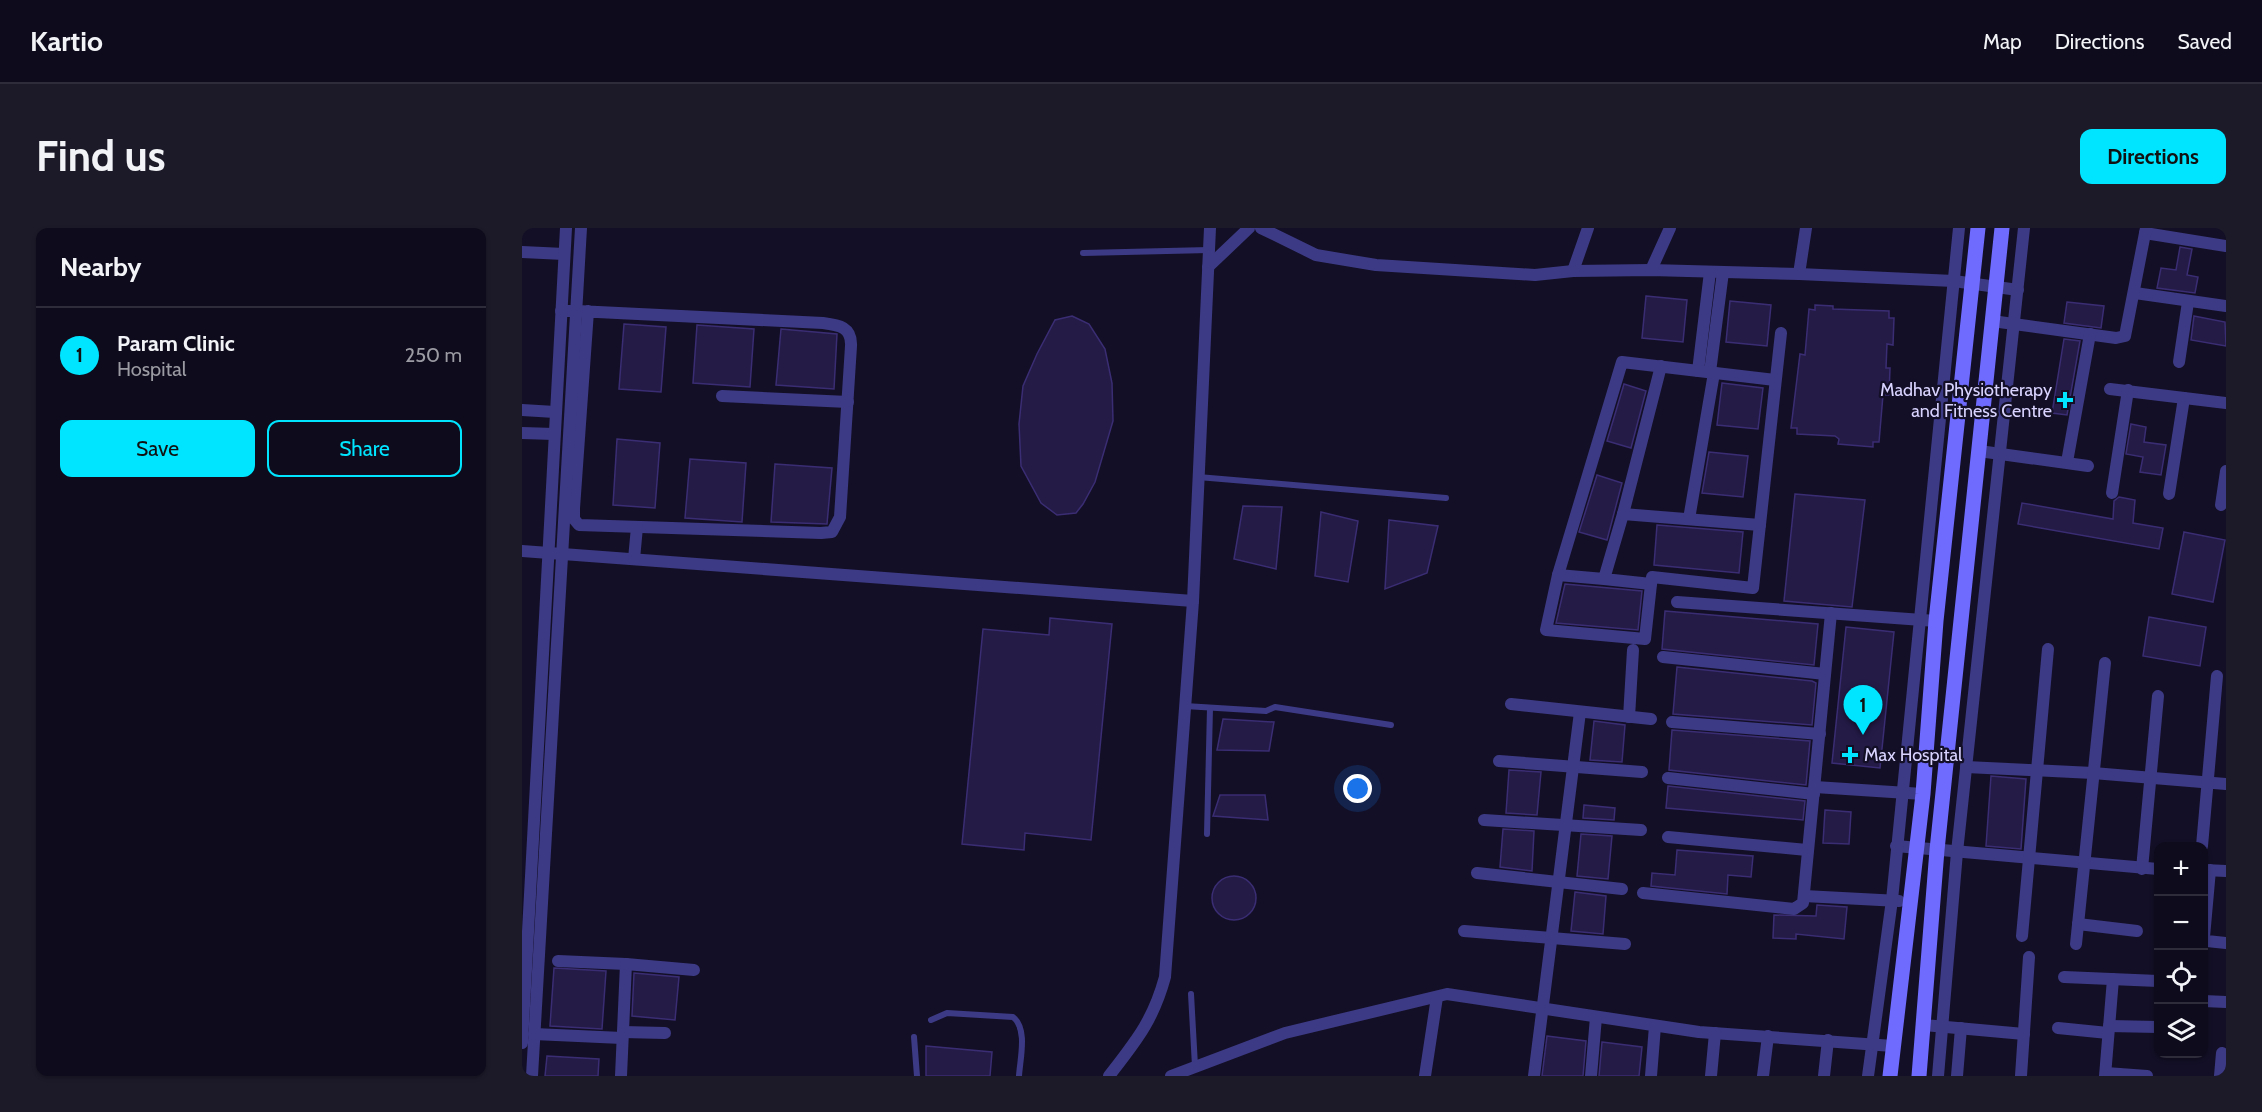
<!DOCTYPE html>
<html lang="en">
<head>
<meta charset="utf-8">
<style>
	:root { --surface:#0e0b1c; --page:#1c1929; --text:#f1f3f6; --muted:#9b9ba3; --line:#2e2b3b; --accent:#00e5ff }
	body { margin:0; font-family:Cabin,sans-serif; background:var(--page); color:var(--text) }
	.controls { position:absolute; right:18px; bottom:18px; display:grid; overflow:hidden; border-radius:12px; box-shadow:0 2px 4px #0004 }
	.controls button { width:54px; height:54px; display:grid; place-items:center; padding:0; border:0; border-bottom:2px solid var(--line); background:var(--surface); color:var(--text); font:30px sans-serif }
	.you { position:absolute; left:836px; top:561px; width:21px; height:21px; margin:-15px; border:4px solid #fff; border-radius:50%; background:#1a73e8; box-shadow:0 0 0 9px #1a73e833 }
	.badge { display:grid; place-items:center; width:39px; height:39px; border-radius:50%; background:var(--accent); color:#111; font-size:20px; font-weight:700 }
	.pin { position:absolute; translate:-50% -50px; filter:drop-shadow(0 2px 3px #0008) }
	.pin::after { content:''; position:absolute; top:32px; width:21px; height:18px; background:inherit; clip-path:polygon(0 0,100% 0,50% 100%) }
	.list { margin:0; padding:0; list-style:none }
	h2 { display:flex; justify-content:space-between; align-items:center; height:78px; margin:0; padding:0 24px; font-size:26px }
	h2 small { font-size:20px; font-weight:400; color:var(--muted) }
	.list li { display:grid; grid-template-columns:39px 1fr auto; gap:18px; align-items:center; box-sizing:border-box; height:96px; padding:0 24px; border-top:2px solid var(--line) }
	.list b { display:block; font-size:22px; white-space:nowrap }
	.list p { margin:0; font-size:20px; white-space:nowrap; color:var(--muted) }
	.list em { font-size:20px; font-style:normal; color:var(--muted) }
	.actions { display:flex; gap:12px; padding:18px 24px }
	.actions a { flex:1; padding:14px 0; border:2px solid var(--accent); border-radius:12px; text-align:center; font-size:21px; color:var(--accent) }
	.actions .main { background:var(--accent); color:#111 }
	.icon { flex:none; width:33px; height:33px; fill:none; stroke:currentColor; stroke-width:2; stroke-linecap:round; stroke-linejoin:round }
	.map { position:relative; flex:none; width:1704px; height:848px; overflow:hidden; border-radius:12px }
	header { display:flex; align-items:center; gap:36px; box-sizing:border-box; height:84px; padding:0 30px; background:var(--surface); border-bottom:2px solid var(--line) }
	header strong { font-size:28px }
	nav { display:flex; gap:33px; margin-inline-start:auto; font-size:21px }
	.intro { display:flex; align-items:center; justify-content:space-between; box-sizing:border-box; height:144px; padding:0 36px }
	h1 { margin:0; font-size:42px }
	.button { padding:15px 27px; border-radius:12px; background:var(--accent); color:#111; font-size:21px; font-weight:700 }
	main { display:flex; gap:36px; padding:0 36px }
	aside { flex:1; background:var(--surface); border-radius:12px; box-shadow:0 2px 4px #0004 }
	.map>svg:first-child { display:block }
	.building { fill:#241b47; stroke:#3b2d73; stroke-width:1.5 }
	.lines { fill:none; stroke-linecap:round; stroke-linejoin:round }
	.lane { stroke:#3d3a85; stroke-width:6 }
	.street { stroke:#3d3a85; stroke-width:12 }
	.secondary { stroke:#6f6bff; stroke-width:15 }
	.poi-dot { fill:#00e5ff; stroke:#130f26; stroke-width:2 }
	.labels { text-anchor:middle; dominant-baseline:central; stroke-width:4.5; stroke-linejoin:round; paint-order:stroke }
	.poi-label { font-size:18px; fill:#d9d4ff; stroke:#130f26; text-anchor:end }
</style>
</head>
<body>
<header>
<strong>Kartio</strong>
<nav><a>Map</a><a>Directions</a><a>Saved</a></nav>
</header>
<div class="intro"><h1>Find us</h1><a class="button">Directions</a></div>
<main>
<aside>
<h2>Nearby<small></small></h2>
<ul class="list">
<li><span class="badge">1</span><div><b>Param Clinic</b><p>Hospital</p></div><em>250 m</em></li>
</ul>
<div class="actions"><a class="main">Save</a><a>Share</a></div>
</aside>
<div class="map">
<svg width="1704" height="848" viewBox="0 0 1704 848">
	<rect width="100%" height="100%" fill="#130f26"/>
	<!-- building -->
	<g class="building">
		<polygon points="1658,19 1670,21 1665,47 1676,49 1673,65 1635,60 1639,40 1654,42"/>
		<polygon points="1124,68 1165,72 1161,114 1120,110"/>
		<polygon points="1208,73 1249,77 1245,118 1204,114"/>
		<polygon points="1545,74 1582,78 1579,100 1542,95"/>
		<polygon points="1293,77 1311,78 1311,81 1367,83 1367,90 1372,90 1371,117 1365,116 1364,140 1368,140 1367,167 1361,167 1357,214 1351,214 1351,219 1316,216 1317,211 1313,208 1275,206 1275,200 1269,200 1278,126 1283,127 1287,81 1293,82"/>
		<polygon points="550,88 567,96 583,121 590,155 591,193 573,254 561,276 554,285 535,287 519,275 499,238 497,196 501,158 515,126 533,92"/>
		<polygon points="1672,88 1703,94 1704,118 1669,112"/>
		<polygon points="102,96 144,99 139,164 97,161"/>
		<polygon points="175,97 232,101 228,159 171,155"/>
		<polygon points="259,101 315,106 312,161 254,157"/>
		<polygon points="1542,111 1558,113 1545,187 1530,185"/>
		<polygon points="1200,155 1241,160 1236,201 1195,197"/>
		<polygon points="1102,156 1124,163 1109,220 1085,213"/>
		<polygon points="1609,196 1624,199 1622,214 1644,217 1639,247 1618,244 1621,229 1604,226"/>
		<polygon points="95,211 138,215 133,280 91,277"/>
		<polygon points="1187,224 1226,228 1221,269 1180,265"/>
		<polygon points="168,231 224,235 220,294 163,290"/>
		<polygon points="253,236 310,240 305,296 249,294"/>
		<polygon points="1075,247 1100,255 1085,312 1057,304"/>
		<polygon points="1273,266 1343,272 1330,379 1262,373"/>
		<polygon points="1597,269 1613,272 1611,295 1641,300 1637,321 1496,296 1500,275 1591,291 1592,273"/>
		<polygon points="721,278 760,279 754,341 712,331"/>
		<polygon points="799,284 836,293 826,354 793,348"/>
		<polygon points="867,292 916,298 905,345 863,361"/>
		<polygon points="1135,297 1221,304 1217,345 1132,337"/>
		<polygon points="1662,304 1703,312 1691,374 1650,366"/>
		<polygon points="1043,356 1120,363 1116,402 1034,395"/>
		<polygon points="1143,383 1296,396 1292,437 1140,421"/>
		<polygon points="1627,389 1684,399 1678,438 1621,428"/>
		<polygon points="528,390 590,396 569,612 503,605 502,622 440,616 461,401 527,407"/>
		<polygon points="1324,399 1372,404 1358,540 1310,535"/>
		<polygon points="1155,439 1290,453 1294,455 1290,497 1151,486"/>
		<polygon points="701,491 752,494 747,523 695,522"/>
		<polygon points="1072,493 1103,497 1100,534 1068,532"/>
		<polygon points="1150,502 1288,513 1284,557 1147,542"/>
		<polygon points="987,542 1019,544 1015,587 984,585"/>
		<polygon points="1469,548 1504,551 1499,621 1464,618"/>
		<polygon points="1146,558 1283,573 1281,592 1144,580"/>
		<polygon points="698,567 743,567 746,592 691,588"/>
		<polygon points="1062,577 1093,580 1092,592 1061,590"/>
		<polygon points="1303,582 1329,584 1327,616 1301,615"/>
		<polygon points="981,601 1012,603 1010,643 978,639"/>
		<polygon points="1059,606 1090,608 1086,651 1055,648"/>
		<polygon points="1155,622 1231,628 1229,649 1206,647 1205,666 1129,658 1130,645 1153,647"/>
		<circle cx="712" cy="670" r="22"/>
		<polygon points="1053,664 1084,668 1081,706 1049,703"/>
		<polygon points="1295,677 1325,679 1322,711 1274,706 1274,711 1251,710 1252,687 1294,688"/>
		<polygon points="32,740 84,743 80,801 28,798"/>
		<polygon points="112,745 157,749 153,792 110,788"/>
		<polygon points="1025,808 1064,813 1061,848 1020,848"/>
		<polygon points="1080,814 1120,819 1117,848 1077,848"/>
		<polygon points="404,818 470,824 468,848 404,848"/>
		<polygon points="25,828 77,831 76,848 23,848"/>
	</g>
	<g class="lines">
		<!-- lane -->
		<g class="lane">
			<polyline points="561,25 687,22"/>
			<polyline points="676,249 924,270"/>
			<polyline points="663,478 744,483 753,479 869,497"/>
			<polyline points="685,606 688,480"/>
			<polyline points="669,766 673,838"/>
			<path d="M409,792l16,-7 66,4c15,12 7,42 6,59"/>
			<polyline points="392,809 395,848"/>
		</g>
		<!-- street -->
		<g class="street">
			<polyline points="739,0 794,27 854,37 1013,47 1051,43 1129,42 1277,46 1432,53 1496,62"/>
			<polyline points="1623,5 1704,18"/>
			<polyline points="0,24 42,26"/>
			<polyline points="686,39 727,0"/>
			<polyline points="1129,42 1148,0"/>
			<polyline points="1051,43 1066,0"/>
			<polyline points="1277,46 1284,0"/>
			<polyline points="1613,65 1704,78"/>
			<path d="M39,83h16l246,12c16,2 29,4 28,23l-11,171 -8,15 -11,1 -242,-8 -5,-6v-11l14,-197"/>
			<polyline points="1470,93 1594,110 1603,108 1624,0"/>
			<polyline points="1657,134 1666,74"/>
			<polyline points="1176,143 1188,44"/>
			<polyline points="1188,144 1201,44"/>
			<polyline points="1588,161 1704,175"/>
			<polyline points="200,168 326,174"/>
			<polyline points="0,182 33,184"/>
			<polyline points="0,205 32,206"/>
			<polyline points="1457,223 1566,238"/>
			<polyline points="1545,234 1568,106"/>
			<polyline points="1590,265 1606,162"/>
			<polyline points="1647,266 1662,170"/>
			<polyline points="1699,277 1704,243"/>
			<polyline points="1101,286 1238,297"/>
			<polyline points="1167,291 1192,145"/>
			<polyline points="0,323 671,373"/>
			<polyline points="112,331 115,299"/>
			<polyline points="1036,347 1100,134 1253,152"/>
			<polyline points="1082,351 1129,356 1123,411 1024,402 1036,347 1082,351 1101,286 1139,138"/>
			<polyline points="1129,356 1130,349 1231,360 1259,105"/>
			<polyline points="1155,374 1414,393"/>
			<polyline points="1141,429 1303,446"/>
			<polyline points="989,476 1129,491"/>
			<polyline points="1107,489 1111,422"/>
			<polyline points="1150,494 1298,506"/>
			<polyline points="977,533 1120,544"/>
			<polyline points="1444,539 1571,545 1704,556"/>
			<polyline points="1146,550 1292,566"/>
			<polyline points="1293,559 1401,566"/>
			<polyline points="962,592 1119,602"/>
			<polyline points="1146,609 1285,622"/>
			<polyline points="1374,618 1636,641"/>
			<polyline points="1680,618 1695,448"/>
			<polyline points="1620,641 1636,468"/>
			<polyline points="1682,642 1704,643"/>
			<polyline points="1688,642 1682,709 1685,713 1704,715"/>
			<polyline points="955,645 1100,661"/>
			<polyline points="1121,665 1272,681 1281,675 1309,385"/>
			<polyline points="1282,668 1377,673"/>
			<polyline points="1556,696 1615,703"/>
			<polyline points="942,703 1103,716"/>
			<polyline points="1500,708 1526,421"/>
			<polyline points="1554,716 1583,435"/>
			<polyline points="36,733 104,736 99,848"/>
			<polyline points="104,736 172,742"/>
			<polyline points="1542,749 1636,753"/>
			<polyline points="1682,773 1704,774"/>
			<polyline points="1402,797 1502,806"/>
			<polyline points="1587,798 1636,799"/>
			<polyline points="1536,800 1586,805"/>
			<polyline points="101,804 143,805"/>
			<polyline points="12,806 100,810"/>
			<polyline points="0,815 44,0"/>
			<polyline points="1584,845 1625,848"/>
			<polyline points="10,848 59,0"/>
			<path d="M587,848c27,-35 44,-55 56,-99l28,-376 17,-373"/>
			<polyline points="649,848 763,805 925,766 1177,804 1371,818"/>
			<polyline points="903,848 915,769"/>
			<polyline points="1012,848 1058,484"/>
			<polyline points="1069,848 1074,789"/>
			<polyline points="1129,848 1133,798"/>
			<polyline points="1189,848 1193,805"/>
			<polyline points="1241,848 1246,808"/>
			<polyline points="1302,848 1306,812"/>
			<polyline points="1346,848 1370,672 1437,0"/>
			<polyline points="1416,848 1435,624 1502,0"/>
			<polyline points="1435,848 1439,800"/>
			<polyline points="1499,848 1507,729"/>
			<polyline points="1583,848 1591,751"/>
			<polyline points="1698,848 1700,825"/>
		</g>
		<!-- secondary -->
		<g class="secondary">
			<polyline points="1368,848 1401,566 1414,393 1456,0"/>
			<polyline points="1397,848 1415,622 1480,0"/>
		</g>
	</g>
	<!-- markers -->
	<g class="poi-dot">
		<path d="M1540 163h6v6h6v6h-6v6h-6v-6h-6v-6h6z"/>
		<path d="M1325 518h6v6h6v6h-6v6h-6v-6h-6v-6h6z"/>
	</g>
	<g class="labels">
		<!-- poi labels -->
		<g class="poi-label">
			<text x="1530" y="162">Madhav Physiotherapy<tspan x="1530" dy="21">and Fitness Centre</tspan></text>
			<text x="1342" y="527" text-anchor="start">Max Hospital</text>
		</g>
	</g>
</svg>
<div class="controls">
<button>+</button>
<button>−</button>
<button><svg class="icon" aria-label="locate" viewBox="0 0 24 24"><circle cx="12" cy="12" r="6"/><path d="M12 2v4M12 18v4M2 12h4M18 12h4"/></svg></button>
<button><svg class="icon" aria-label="layers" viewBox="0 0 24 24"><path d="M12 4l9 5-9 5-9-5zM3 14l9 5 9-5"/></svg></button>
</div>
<div class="you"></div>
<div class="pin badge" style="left:1341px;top:507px">1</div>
</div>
</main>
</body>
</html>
